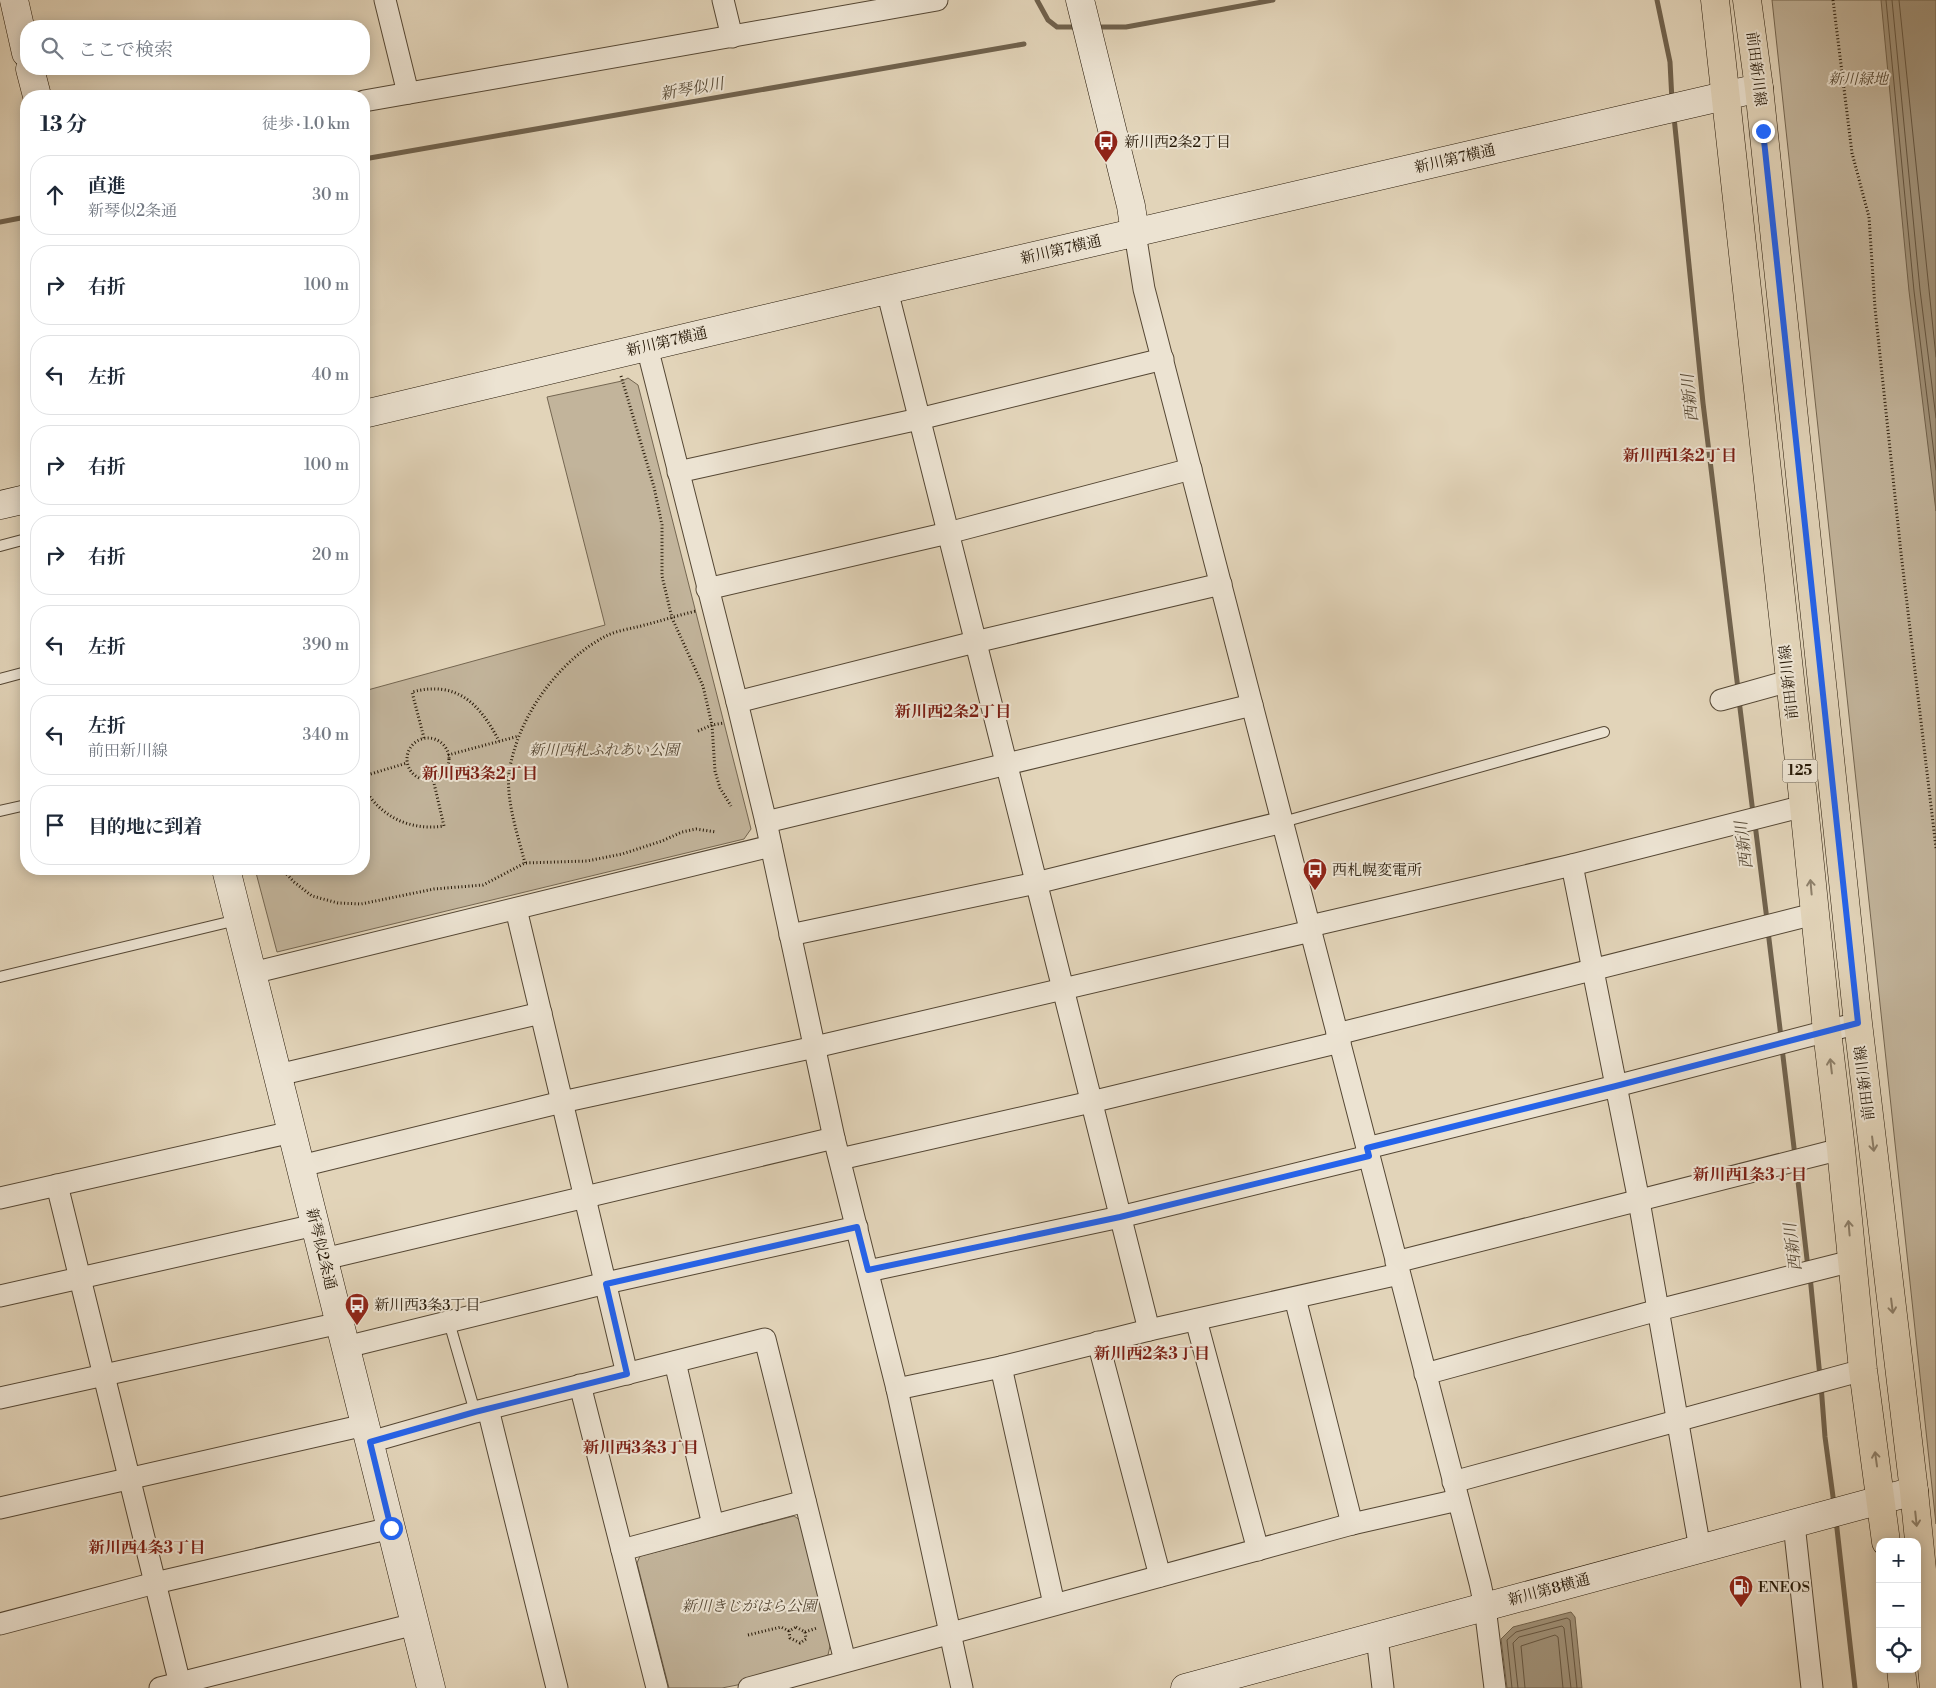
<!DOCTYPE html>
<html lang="ja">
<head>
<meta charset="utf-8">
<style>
	:root { --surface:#fff; --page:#f2f2f3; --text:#1f2937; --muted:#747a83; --line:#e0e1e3 }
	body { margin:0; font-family:"Libre Bodoni","Noto Serif JP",serif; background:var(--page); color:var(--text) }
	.controls { position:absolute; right:15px; bottom:15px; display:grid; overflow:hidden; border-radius:10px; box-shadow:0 2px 12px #0003 }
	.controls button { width:45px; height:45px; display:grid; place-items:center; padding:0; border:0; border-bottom:1px solid var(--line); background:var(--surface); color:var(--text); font:25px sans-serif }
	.stop { position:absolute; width:15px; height:15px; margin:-11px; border:4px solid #2563eb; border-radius:50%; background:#fff }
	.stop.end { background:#2563eb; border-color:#fff; box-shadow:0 1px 5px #0008 }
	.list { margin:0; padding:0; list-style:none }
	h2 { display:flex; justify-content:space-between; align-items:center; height:65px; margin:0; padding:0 20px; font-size:21px }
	h2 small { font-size:16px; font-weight:400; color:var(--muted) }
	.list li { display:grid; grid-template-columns:32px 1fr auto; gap:15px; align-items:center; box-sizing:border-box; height:80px; margin:0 10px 10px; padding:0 10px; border:1px solid var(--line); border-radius:20px }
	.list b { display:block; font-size:19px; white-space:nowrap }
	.list p { margin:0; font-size:16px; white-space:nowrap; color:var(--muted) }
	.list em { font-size:16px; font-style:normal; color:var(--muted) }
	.icon { flex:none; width:28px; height:28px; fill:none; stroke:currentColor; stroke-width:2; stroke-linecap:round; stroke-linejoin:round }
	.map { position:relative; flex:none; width:1936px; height:1688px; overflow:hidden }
	.search { position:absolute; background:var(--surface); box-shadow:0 2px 12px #0003; left:20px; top:20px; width:350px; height:55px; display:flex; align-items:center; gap:12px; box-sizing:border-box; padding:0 18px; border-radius:20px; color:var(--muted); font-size:19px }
	.panel { position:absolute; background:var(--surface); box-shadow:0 2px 12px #0003; left:20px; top:90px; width:350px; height:785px; border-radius:20px }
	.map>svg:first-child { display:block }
	.green { fill:#c2b49b; stroke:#746651 }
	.water { fill:#a2947c; stroke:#70624d }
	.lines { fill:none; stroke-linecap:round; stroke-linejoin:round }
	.shore { stroke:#645642; stroke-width:1 }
	.stream { stroke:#70624d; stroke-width:5 }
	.lane-casing { stroke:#554734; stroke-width:12 }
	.street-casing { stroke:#554734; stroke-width:23 }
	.secondary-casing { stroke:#261807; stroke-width:29 }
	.primary-casing { stroke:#261807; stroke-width:29 }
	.path { stroke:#261807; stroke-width:3; stroke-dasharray:1 2.5; stroke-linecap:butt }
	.lane { stroke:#ece3d2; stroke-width:10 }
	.street { stroke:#ece3d2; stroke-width:21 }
	.secondary { stroke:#ece3d2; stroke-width:28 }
	.primary { stroke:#e2d4b9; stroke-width:28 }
	.oneway { stroke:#8d7f69 }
	.route { stroke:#2563eb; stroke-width:6 }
	.labels { text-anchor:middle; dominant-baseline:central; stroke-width:4; stroke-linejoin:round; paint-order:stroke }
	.shield { fill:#ece3d2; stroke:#615544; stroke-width:1 }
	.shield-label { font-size:14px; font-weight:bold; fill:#261807 }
	.street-label { font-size:15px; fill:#261807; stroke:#ece3d2 }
	.park-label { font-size:15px; font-style:italic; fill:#554733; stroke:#ece3d2 }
	.poi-label { font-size:15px; fill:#261807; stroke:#ece3d2; text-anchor:start }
	.water-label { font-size:16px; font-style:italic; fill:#584a36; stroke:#ece3d2 }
	.neighbourhood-label { font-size:16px; font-weight:bold; fill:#7a1f14; stroke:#ece3d2 }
</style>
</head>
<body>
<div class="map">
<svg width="1936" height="1688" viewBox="0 0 1936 1688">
	<rect width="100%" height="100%" fill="#e2d4b9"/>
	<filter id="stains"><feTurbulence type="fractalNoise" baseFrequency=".004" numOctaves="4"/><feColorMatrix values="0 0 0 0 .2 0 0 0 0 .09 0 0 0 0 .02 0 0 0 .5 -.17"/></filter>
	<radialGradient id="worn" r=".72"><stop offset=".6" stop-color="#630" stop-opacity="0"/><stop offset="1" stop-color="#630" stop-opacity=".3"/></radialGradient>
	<!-- green -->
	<g class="green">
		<polygon points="1772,0 1936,0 1936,1524"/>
		<polygon points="628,378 638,385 751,829 744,839 277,952 255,869 364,869 364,691 605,625 547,397 622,381"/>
		<polygon points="794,1516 800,1520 835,1624 828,1655 808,1671 722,1688 669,1688 637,1563 640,1556"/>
	</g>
	<!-- water -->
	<g class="water">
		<polygon points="1881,0 1936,0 1936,511 1909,291"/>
		<polygon points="1571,1612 1575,1617 1582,1688 1507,1688 1501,1639 1513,1627"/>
	</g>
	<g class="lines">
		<!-- shore -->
		<g class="shore">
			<polyline points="1886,0 1914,291 1936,470"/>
			<polyline points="1892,0 1920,290 1936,418"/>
			<polyline points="1899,0 1936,357"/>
			<polyline points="1512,1688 1507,1640 1516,1632 1567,1618 1570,1620 1577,1688"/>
			<polyline points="1518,1688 1513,1643 1519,1637 1562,1626 1564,1628 1571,1688"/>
			<polyline points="1525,1688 1521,1646 1555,1635 1558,1637 1563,1688"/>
		</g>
		<!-- stream -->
		<g class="stream">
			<polyline points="1037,0 1048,20 1057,27 1077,27"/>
			<polyline points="1657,0 1670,62 1672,101"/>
			<polyline points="1096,27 1126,27 1273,0"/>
			<polyline points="1674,117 1703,403 1738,689"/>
			<polyline points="364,159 1024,44"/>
			<polyline points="0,222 26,217"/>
			<polyline points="1739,700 1753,813"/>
			<polyline points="1755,824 1767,920"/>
			<polyline points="1768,931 1781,1037"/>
			<polyline points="1782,1048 1795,1156"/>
			<polyline points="1796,1164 1808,1268"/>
			<polyline points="1810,1276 1820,1377"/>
			<polyline points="1821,1385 1825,1437 1834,1504"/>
			<polyline points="1836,1520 1855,1688"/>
		</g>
		<defs>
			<g id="lane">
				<polyline points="0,546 26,539"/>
				<polyline points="0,679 26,672"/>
				<polyline points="0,811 26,805"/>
				<polyline points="1283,822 1604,732"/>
				<polyline points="0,977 237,920"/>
				<polyline points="449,1322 475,1412"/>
			</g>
			<g id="street">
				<polyline points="385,0 408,93"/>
				<polyline points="723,0 732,37"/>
				<polyline points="364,101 937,0"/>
				<polyline points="1135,233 1144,289 1480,1583 1485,1607 1495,1688"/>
				<polyline points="887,290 1149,1330"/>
				<polyline points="647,347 737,702 766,822 834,1138 897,1389 962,1688"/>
				<polyline points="678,472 919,419 1163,359"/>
				<polyline points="707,589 948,533 1191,469"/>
				<polyline points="1721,700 1789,681"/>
				<polyline points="737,702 975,642 1221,584"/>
				<polyline points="766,822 1252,705"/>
				<polyline points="1572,865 1639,1201 1700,1549"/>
				<polyline points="516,909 627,1374"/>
				<polyline points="1310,926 1572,865 1804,806"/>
				<polyline points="790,935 1036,883 1283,822"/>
				<polyline points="252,973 771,846"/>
				<polyline points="1337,1034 1814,914"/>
				<polyline points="278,1075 541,1013"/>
				<polyline points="1367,1148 1616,1086 1858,1023"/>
				<polyline points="840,1159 1091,1102 1340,1042"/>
				<polyline points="301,1166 562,1102 815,1047 1311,931"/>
				<polyline points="57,1185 181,1688"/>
				<polyline points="0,1198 292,1132"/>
				<polyline points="324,1259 834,1138"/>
				<polyline points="1396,1262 1841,1149"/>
				<polyline points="868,1271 1120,1217 1369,1156"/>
				<polyline points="0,1296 315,1225"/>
				<polyline points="1295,1298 1352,1524"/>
				<polyline points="1196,1320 1258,1550"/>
				<polyline points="1098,1342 1160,1576"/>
				<polyline points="346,1347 606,1283 857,1227"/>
				<polyline points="675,1362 713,1525"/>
				<polyline points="1001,1367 1054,1604"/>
				<polyline points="1425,1374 1658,1310 1852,1261"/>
				<polyline points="580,1385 657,1688"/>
				<polyline points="897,1389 1001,1367 1149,1330 1399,1274"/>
				<polyline points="0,1398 340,1323"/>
				<polyline points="488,1409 557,1688"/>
				<polyline points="370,1442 475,1412 765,1339 845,1661"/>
				<polyline points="1453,1482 1863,1370"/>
				<polyline points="0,1508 365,1425"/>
				<polyline points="1794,1524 1812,1688"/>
				<polyline points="622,1550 805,1501"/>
				<polyline points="0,1624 155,1583 391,1528"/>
				<polyline points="1377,1637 1383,1688"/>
				<polyline points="160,1688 415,1624"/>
				<polyline points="749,1688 1352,1524 1458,1500"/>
			</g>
			<g id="secondary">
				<polyline points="14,0 26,53"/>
				<polyline points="1080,0 1131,206 1135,233"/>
				<polyline points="30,69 37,96"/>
				<polyline points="364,414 887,290 1759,88"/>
				<polyline points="0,505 26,499"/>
				<polyline points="226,869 431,1688"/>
				<polyline points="1185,1688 1914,1491"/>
			</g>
			<g id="primary">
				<polyline points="1715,0 1804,806 1827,1031 1841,1149 1863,1370 1886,1542"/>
				<polyline points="1747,0 1759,88 1858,1023 1914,1491 1934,1688"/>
				<polyline points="1901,1669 1903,1688"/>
			</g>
		</defs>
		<!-- lane casing -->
		<use href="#lane" class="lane-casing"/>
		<!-- street casing -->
		<use href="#street" class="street-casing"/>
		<!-- secondary casing -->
		<use href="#secondary" class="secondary-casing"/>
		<!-- primary casing -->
		<use href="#primary" class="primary-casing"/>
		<!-- path -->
		<g class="path">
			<polyline points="1833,0 1852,153 1869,217 1875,308 1901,553 1936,848"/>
			<polyline points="621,376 654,487 662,525 662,576 672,618 703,686 712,725 715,771 720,788 731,806"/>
			<polyline points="698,731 712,725 724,723"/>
			<path d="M424,738l-12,-46c45,-12 68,12 87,49"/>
			<circle cx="428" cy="759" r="21"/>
			<polyline points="448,755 519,736"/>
			<polyline points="364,776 407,763"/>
			<path d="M364,788c17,29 46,43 80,38l-11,-47"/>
			<path d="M525,863c-7,-27 -19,-62 -16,-90 8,-55 49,-113 99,-138 9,-4 20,-6 29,-8 20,-5 39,-11 59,-16"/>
			<polyline points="282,869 294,882 312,896 338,903 361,904 434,889 483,885 525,863 587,861 622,854 662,841 682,832 696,829 716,832"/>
			<polygon points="796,1627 805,1632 806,1639 800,1643 790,1638 789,1631"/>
			<polyline points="805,1632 817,1628"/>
			<polyline points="748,1635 781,1627 789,1631"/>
		</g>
		<!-- lane -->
		<use href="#lane" class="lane"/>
		<!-- street -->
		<use href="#street" class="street"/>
		<!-- secondary -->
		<use href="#secondary" class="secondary"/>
		<!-- primary -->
		<use href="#primary" class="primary"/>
	</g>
	<!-- one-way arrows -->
	<defs><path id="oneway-shaft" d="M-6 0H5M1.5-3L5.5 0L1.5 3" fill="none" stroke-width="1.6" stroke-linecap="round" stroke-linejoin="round" transform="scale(1.25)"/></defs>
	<g class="oneway">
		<use href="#oneway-shaft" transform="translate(1811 887) rotate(-95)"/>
		<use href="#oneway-shaft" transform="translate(1831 1066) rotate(-97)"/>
		<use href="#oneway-shaft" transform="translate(1873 1144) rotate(83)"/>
		<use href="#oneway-shaft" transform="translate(1849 1228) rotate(-95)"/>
		<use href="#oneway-shaft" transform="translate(1892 1306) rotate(83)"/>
		<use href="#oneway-shaft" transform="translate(1876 1459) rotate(-98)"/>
		<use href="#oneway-shaft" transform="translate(1916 1519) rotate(84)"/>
	</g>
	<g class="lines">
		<!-- route -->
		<polyline class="route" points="391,1528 370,1442 475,1412 627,1374 606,1284 857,1227 868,1270 1120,1217 1369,1156 1367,1148 1616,1086 1858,1023 1763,131"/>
	</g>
	<!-- icons -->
	<defs>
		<symbol id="bus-pin" viewBox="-11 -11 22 30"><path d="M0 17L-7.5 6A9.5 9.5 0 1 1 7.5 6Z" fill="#8f2418" stroke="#ece3d2"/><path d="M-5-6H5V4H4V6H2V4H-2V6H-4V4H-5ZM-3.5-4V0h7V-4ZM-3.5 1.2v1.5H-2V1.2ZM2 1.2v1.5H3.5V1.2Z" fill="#fff"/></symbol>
		<symbol id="fuel-pin" viewBox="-11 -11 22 30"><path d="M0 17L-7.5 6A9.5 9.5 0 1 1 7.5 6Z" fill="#8f2418" stroke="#ece3d2"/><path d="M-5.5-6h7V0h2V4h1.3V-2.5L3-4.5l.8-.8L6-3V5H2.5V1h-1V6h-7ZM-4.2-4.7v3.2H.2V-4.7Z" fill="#fff"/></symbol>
	</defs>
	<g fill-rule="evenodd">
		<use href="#bus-pin" x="1092" y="128" width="28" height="38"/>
		<use href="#bus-pin" x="1301" y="856" width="28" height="38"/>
		<use href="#bus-pin" x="343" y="1291" width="28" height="38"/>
		<use href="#fuel-pin" x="1727" y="1573" width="28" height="38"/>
	</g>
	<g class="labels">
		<!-- shield labels -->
		<rect class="shield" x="1782.5" y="759.5" width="35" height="23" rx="4"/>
		<g class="shield-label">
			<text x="1800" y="771">125</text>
		</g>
		<!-- street labels -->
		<g class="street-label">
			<text transform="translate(1756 69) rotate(83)">前田新川線</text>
			<text transform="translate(1455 159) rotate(-13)">新川第7横通</text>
			<text transform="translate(1061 250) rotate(-13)">新川第7横通</text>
			<text transform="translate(667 342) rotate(-13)">新川第7横通</text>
			<text transform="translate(1789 682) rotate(-96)">前田新川線</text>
			<text transform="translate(1865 1083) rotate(-97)">前田新川線</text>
			<text transform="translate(321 1249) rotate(76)">新琴似2条通</text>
			<text transform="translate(1549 1590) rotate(-15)">新川第8横通</text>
		</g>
		<!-- park labels -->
		<g class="park-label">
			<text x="1858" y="79">新川緑地</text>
			<text x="604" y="750">新川西札ふれあい公園</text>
			<text x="749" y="1606">新川きじがはら公園</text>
		</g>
		<!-- poi labels -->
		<g class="poi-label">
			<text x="1124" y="142">新川西2条2丁目</text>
			<text x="1332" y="870">西札幌変電所</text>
			<text x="374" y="1305">新川西3条3丁目</text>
			<text x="1758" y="1587">ENEOS</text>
		</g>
		<!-- water labels -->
		<g class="water-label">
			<text transform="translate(692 89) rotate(-10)">新琴似川</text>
			<text transform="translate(1690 398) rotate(-96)">西新川</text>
			<text transform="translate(1744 845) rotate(-97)">西新川</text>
			<text transform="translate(1793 1247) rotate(-97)">西新川</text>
		</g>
		<!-- neighbourhood labels -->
		<g class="neighbourhood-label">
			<text x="1680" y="456">新川西1条2丁目</text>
			<text x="953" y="712">新川西2条2丁目</text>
			<text x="480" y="774">新川西3条2丁目</text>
			<text x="1750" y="1175">新川西1条3丁目</text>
			<text x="1152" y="1354">新川西2条3丁目</text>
			<text x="641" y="1448">新川西3条3丁目</text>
			<text x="147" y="1548">新川西4条3丁目</text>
		</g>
	</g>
	<rect width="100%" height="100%" filter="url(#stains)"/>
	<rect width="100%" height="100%" fill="url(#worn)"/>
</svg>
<div class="controls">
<button>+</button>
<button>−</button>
<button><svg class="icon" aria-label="locate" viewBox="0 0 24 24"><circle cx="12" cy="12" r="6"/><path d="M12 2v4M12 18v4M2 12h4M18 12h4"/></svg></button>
</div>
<div class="stop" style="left:391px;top:1528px"></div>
<div class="stop end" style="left:1763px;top:131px"></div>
<div class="search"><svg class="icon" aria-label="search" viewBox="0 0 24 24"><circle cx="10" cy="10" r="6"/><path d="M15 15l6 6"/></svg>ここで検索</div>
<section class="panel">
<h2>13 分<small>徒歩 · 1.0 km</small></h2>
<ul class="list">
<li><svg class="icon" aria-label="ahead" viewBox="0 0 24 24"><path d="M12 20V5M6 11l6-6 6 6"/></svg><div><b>直進</b><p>新琴似2条通</p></div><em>30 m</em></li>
<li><svg class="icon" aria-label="right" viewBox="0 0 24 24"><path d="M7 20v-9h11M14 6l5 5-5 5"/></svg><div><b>右折</b></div><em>100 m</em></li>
<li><svg class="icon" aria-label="left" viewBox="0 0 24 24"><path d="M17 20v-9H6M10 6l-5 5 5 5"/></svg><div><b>左折</b></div><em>40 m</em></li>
<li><svg class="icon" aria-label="right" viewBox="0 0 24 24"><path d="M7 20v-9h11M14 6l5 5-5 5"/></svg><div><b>右折</b></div><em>100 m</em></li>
<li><svg class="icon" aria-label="right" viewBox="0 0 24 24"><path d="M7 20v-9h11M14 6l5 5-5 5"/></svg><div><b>右折</b></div><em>20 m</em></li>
<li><svg class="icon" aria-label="left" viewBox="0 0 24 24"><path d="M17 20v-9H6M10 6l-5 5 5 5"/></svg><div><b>左折</b></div><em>390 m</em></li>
<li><svg class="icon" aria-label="left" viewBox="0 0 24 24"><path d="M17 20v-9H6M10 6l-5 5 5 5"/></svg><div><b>左折</b><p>前田新川線</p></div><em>340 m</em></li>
<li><svg class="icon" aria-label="arrive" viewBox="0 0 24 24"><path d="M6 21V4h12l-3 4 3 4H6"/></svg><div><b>目的地に到着</b></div></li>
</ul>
</section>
</div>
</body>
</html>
